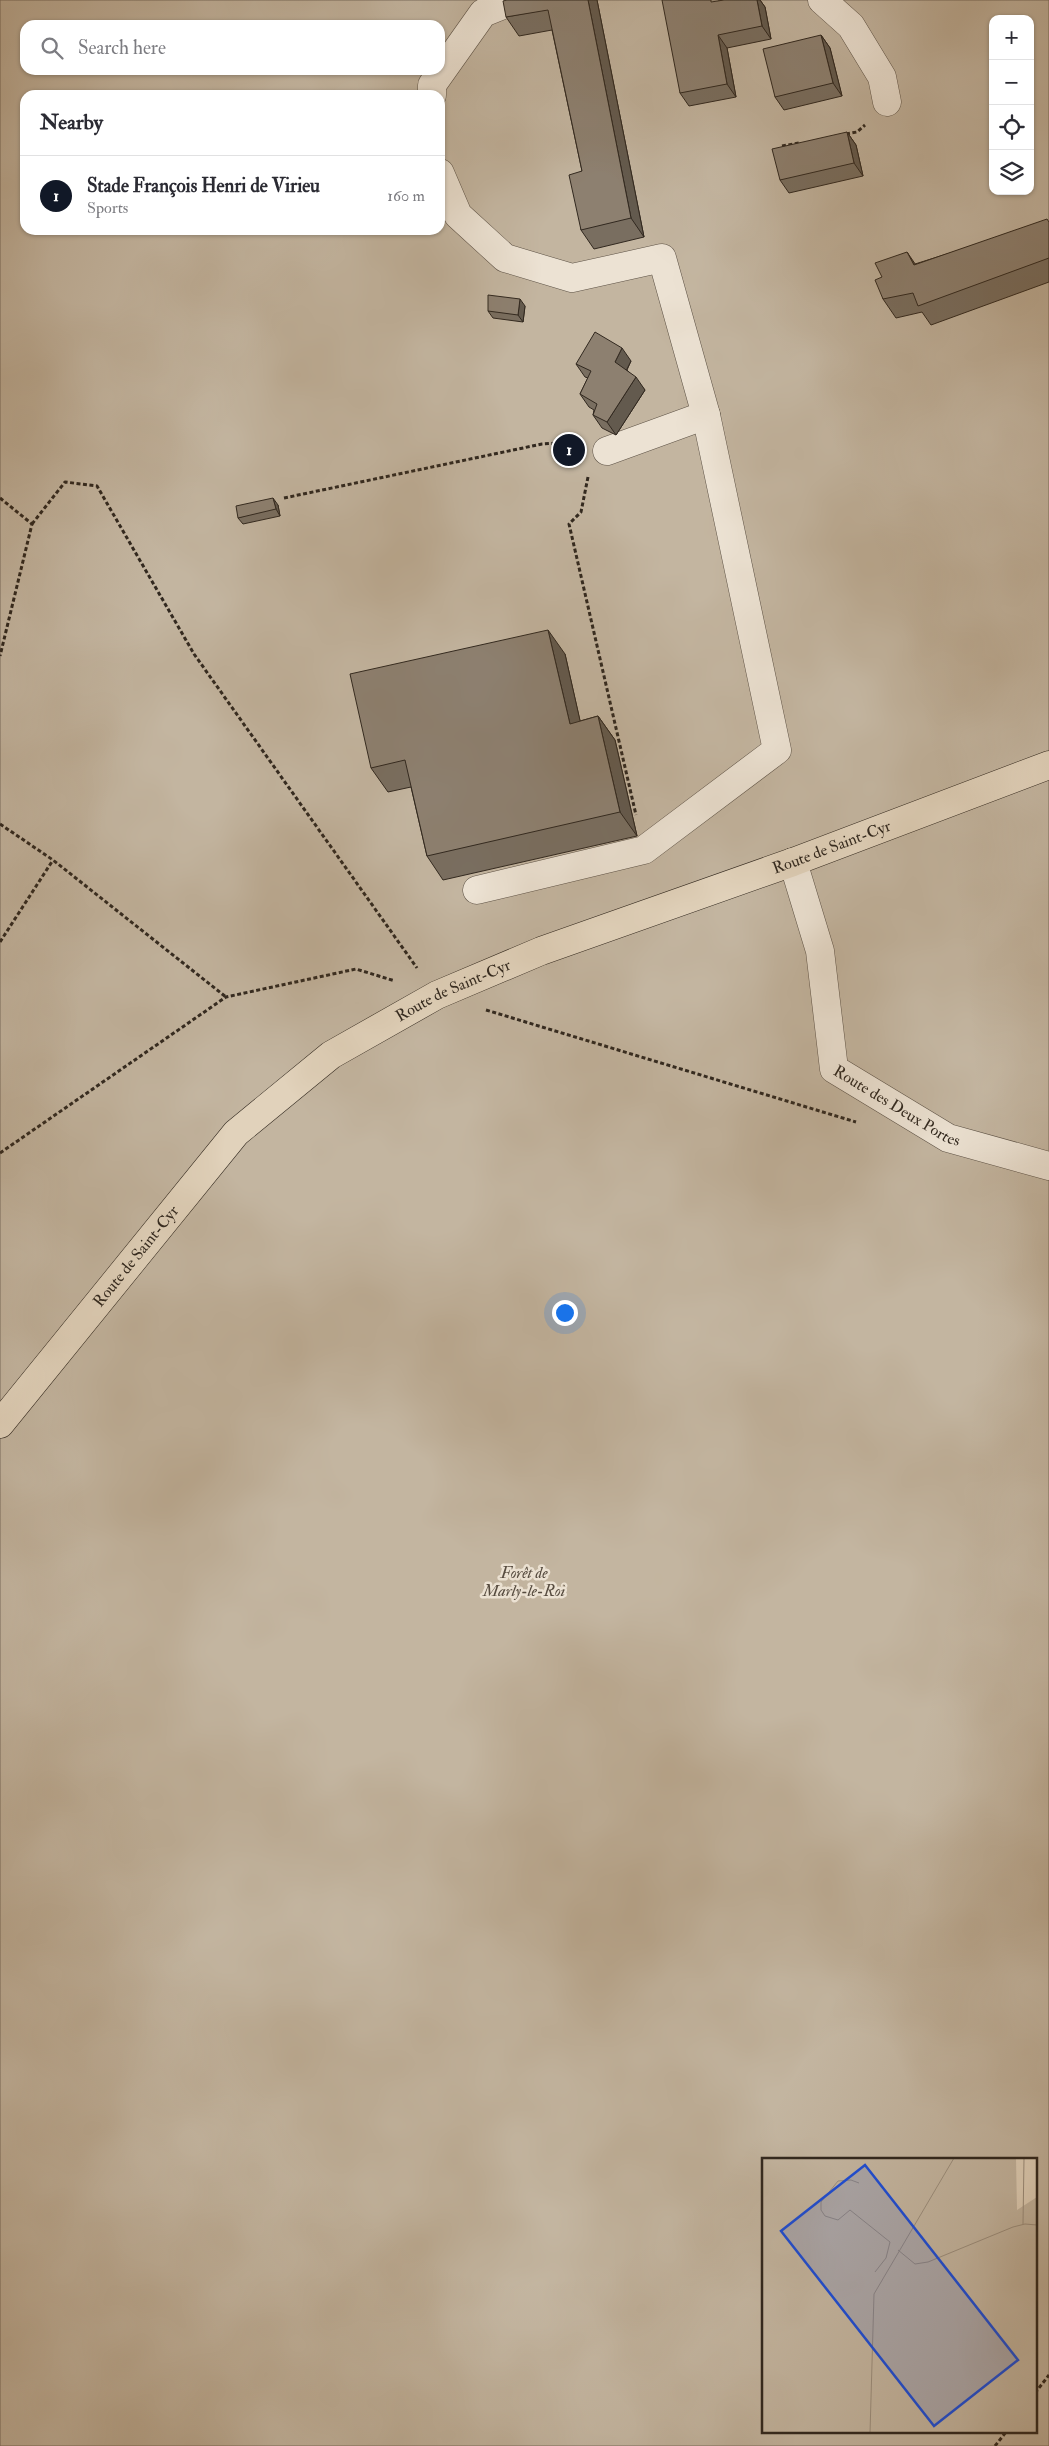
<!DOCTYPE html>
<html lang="en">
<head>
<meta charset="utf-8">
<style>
	:root { --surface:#fff; --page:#f7f7f7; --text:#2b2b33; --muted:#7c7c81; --line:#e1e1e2; --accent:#111827 }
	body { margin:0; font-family:"IM FELL Double Pica",serif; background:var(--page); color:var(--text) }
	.controls { position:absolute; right:15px; top:15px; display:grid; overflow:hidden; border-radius:10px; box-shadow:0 1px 4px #0004 }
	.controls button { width:45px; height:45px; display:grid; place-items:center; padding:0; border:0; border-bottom:1px solid var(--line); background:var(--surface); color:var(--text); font:25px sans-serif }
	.you { position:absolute; left:564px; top:1312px; width:18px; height:18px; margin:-12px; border:4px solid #fff; border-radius:50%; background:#1a73e8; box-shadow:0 0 0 8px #1a73e833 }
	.badge { display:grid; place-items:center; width:32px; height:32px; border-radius:50%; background:var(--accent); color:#fff; font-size:16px; font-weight:700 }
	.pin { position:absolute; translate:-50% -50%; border:2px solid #fff; box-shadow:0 1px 5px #0006 }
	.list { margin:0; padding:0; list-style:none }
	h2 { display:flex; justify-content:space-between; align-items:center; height:65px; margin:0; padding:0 20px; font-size:21px }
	h2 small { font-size:16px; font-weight:400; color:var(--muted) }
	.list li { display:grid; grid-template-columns:32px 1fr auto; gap:15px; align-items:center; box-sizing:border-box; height:80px; padding:0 20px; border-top:1px solid var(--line) }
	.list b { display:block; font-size:19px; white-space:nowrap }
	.list p { margin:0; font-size:16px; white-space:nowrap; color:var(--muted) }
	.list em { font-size:16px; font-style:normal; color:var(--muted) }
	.icon { flex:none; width:28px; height:28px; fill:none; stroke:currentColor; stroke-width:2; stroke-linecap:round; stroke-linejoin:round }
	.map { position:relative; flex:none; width:1049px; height:2446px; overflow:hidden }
	.search { position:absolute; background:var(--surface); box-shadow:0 1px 4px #0004; left:20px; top:20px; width:425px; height:55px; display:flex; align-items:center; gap:12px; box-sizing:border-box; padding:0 18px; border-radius:15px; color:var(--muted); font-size:19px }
	.panel { position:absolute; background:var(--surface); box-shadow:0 1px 4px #0004; left:20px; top:90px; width:425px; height:145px; border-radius:15px }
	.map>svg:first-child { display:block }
	.green { fill:#c3b5a0; stroke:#7a6e60; fill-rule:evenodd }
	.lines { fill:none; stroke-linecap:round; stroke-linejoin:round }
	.minor-casing { stroke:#5d5246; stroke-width:29 }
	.major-casing { stroke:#31281f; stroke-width:29 }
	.path { stroke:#31281f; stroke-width:3; stroke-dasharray:4 2.5; stroke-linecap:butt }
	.minor { stroke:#ece2d3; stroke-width:28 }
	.major { stroke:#e1d2bb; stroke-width:28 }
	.wall { fill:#796e60; stroke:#31281f }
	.shaded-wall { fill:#635a4e; stroke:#31281f }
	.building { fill:#8d8070; stroke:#31281f }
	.labels { text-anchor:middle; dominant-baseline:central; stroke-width:5; stroke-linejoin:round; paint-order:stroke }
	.street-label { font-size:16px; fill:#31281f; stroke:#ece2d3 }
	.park-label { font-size:16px; font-style:italic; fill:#564b3f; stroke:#ece2d3 }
	.inset-road { fill:none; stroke:#9b8e7d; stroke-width:1 }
	.view { fill:#1d4ed8; fill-opacity:0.15; stroke:#1d4ed8; stroke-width:2.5 }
	.inset-edge { fill:none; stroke:#31281f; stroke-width:2.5 }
</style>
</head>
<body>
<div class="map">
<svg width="1049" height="2446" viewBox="0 0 1049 2446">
	<rect width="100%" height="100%" fill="#e1d2bb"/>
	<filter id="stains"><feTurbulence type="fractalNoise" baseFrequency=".004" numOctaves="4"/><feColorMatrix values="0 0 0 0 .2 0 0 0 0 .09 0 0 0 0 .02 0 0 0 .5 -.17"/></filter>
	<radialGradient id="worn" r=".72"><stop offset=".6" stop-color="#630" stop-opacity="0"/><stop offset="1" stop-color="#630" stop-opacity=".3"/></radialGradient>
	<!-- green -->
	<path class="green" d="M0,0h1049v2446h-1049zM993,19h37v172h-37zM25,25h415v45h-415zM25,95h415v135h-415zM763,2160h272v272h-272z"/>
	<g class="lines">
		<defs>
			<g id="minor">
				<polyline points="822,0 851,26 882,77 887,102"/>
				<polyline points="432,95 432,85 483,13 515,0"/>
				<polyline points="440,173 458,215 505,258 572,278 662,258 706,415 777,750 644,850 477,890"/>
				<polyline points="607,451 706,415"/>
				<path id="s1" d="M793,862l27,89 14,118 114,69 101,28"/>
			</g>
			<g id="major">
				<path id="s2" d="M0,1424l236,-291 95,-78 106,-60 104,-44 252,-89 256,-97"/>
			</g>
		</defs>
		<!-- minor casing -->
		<use href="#minor" class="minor-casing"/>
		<!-- major casing -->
		<use href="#major" class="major-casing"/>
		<!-- path -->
		<g class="path">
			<polyline points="846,134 857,132 865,125"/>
			<polyline points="782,146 799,143"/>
			<polyline points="588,477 581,512 569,524 636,815"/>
			<polyline points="0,498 32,524 0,656"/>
			<polyline points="284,498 542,444 575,442"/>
			<polyline points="32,524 65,482 97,486 194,654 417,968"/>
			<polyline points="0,824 53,860 226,997"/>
			<polyline points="0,942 53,860"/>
			<polyline points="486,1010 856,1122"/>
			<polyline points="0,1153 226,997 356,969 395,981"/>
			<polyline points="1035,2393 1049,2375"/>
			<polyline points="995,2446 1006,2432"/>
		</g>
		<!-- minor -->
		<use href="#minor" class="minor"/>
		<!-- major -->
		<use href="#major" class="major"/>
	</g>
	<!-- wall -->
	<g class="wall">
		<polygon points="597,0 644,237 594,249 581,230 582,171 552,30 519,36 506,17"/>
		<polygon points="724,0 760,0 765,7 771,39 727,48 736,97 689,106 680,93 718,1"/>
		<polygon points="821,35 830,48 842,96 784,110 775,97"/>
		<polygon points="847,132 856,145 863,176 789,193 780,180"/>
		<polygon points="1049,222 1049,282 931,325 922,312 896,318 883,299 882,277 915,264"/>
		<polygon points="525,306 523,322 493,318 488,311"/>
		<polygon points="631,361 627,370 645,390 616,435 602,428 593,415 594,410 589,407 580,394 588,378 585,377 576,364"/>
		<polygon points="278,505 280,516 243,524 238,518"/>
		<polygon points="565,654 580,721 598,716 615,740 637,836 443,880 427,856 411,787 388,792 371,768"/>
	</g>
	<!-- shaded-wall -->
	<g class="shaded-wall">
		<polygon points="588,0 597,0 644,237 631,218"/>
		<polygon points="757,0 760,0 765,7 771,39 762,26"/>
		<polygon points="718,35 727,48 736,97 727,84"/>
		<polygon points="821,35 830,48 842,96 833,83"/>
		<polygon points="847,132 856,145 863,176 854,163"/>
		<polygon points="907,252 920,271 914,265"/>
		<polygon points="520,299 525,306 523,322 518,315"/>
		<polygon points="622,348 631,361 624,375 615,362"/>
		<polygon points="636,377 645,390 616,435 607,422"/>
		<polygon points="273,498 278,505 280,516 276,509"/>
		<polygon points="548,630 565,654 586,747 570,724"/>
		<polygon points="598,716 615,740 637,836 620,812"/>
	</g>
	<!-- building -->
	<g class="building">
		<polygon points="507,0 588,0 631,218 581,230 569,175 582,171 548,10 506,17 503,1"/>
		<polygon points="662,0 711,0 711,2 724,0 757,0 762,26 718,35 727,84 680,93"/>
		<polygon points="821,35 833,83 775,97 763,49"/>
		<polygon points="847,132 854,163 780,180 772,149"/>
		<polygon points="1047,219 1049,222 1049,258 918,306 913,293 883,299 875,280 882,277 875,263 907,252 914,265"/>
		<polygon points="488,295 520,299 518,315 488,311"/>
		<polygon points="595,332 622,348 615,362 636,377 607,422 593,415 597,404 580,394 591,371 576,364"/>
		<polygon points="273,498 276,509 238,518 236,506"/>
		<polygon points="548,630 570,724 598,716 620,812 427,856 405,760 371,768 350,674"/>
	</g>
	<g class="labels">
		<!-- street labels -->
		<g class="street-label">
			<text stroke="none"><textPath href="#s2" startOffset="1041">Route de Saint-Cyr</textPath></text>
			<text stroke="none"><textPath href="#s2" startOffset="636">Route de Saint-Cyr</textPath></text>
			<text stroke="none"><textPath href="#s1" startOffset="285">Route des Deux Portes</textPath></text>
			<text stroke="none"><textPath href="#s2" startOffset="216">Route de Saint-Cyr</textPath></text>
		</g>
		<!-- park labels -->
		<g class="park-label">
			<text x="524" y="1573">Forêt de<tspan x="524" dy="18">Marly-le-Roi</tspan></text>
		</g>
	</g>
	<!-- overview -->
	<g transform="translate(762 2158)">
		<rect width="275" height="275" fill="#e1d2bb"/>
		<path d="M0,0h254l1,52 20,-13v236h-275z" fill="#c3b5a0"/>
		<path class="inset-road" d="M97,25l-8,-3 -13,1 -17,21v8l4,6 13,4 12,-10 40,32 -4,16 -11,14M261,66l1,-66M136,92l17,14 13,-2 85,-35 12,-3 12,1M108,275l4,-139 80,-136"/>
		<path class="view" d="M103,7l153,195 -84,66 -153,-195z"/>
		<rect width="275" height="275" class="inset-edge"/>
	</g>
	<rect width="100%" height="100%" filter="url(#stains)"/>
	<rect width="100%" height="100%" fill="url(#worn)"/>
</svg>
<div class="controls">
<button>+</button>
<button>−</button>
<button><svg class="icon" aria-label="locate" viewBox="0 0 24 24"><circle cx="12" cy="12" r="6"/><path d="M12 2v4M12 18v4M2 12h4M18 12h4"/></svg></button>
<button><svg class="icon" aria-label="layers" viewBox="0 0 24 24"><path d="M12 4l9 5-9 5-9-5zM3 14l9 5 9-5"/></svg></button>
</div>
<div class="you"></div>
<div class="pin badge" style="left:569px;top:450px">1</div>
<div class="search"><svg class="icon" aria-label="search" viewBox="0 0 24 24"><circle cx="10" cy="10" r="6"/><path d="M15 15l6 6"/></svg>Search here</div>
<section class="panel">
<h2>Nearby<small></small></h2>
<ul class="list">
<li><span class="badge">1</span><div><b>Stade François Henri de Virieu</b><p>Sports</p></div><em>160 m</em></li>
</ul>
</section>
</div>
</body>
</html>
